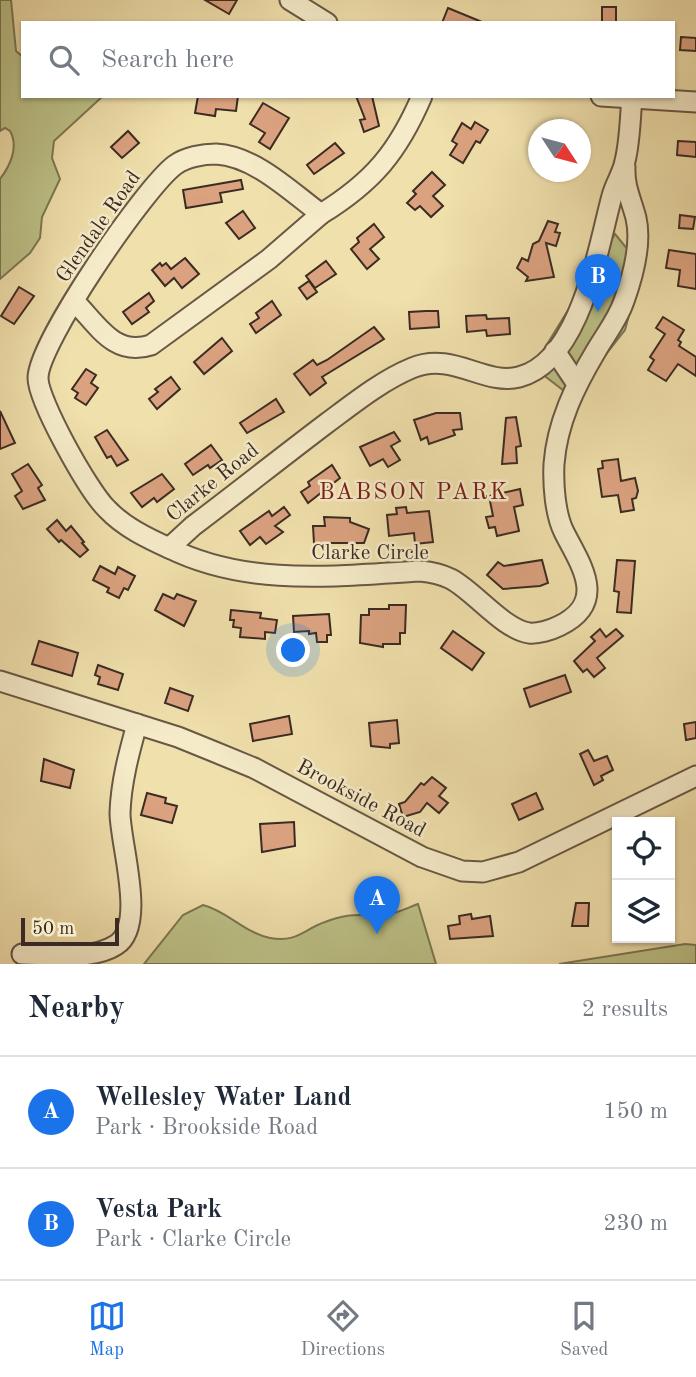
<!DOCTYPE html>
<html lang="en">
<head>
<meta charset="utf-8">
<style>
	:root { --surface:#fff; --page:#f6f6f7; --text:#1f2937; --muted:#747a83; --line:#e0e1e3; --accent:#1a73e8 }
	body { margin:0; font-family:"Old Standard TT",serif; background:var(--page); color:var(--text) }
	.controls { position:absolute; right:21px; bottom:21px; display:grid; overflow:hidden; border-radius:0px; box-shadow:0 2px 5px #0004 }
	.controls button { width:63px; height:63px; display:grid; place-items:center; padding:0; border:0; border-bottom:2px solid var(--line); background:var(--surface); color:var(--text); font:35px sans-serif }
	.compass { position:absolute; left:528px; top:119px; width:63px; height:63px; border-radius:50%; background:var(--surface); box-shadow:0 2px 5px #0004; rotate:126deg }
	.scale { position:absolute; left:21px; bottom:18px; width:98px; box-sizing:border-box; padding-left:7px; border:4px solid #3b2b22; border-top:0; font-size:19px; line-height:24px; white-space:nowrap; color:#3b2b22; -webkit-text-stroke:5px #f5ebc9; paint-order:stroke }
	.you { position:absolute; left:294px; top:651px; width:24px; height:24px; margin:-18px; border:5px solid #fff; border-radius:50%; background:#1a73e8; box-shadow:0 0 0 10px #1a73e833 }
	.badge { display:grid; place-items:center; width:46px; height:46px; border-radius:50%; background:var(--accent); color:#fff; font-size:23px; font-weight:700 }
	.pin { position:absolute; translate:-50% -58px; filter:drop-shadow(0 2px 4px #0008) }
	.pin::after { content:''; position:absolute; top:37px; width:24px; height:21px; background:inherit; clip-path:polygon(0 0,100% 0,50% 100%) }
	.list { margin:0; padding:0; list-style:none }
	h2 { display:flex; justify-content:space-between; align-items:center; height:91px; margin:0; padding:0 28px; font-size:30px }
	h2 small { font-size:23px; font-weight:400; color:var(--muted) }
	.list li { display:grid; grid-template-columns:46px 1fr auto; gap:21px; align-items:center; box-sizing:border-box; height:112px; padding:0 28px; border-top:2px solid var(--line) }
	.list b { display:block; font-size:26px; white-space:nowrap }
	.list p { margin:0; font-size:23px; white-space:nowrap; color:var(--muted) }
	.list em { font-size:23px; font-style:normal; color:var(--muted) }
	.icon { flex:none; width:38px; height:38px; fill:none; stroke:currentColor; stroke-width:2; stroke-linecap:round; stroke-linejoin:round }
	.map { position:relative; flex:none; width:696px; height:964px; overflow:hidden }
	.search { position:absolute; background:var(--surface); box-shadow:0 2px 5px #0004; left:21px; right:21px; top:21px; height:77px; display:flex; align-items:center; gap:18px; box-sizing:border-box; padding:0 24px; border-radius:0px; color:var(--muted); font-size:26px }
	.sheet { height:315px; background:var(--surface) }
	nav { display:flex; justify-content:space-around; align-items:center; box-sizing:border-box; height:98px; border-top:2px solid var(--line); background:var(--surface); font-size:19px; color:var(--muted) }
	nav a { display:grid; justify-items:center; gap:4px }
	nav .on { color:var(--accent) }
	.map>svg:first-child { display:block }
	.green { fill:#bcc187; stroke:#7c7654; stroke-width:2 }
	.building { fill:#dba280; stroke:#3b2b22; stroke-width:2 }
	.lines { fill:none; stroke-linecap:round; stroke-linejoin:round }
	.minor-casing { stroke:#685844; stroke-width:23 }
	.minor { stroke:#f5ebc9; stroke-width:19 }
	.labels { text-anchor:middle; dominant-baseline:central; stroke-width:5; stroke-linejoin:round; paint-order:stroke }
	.street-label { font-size:21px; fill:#3b2b22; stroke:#f5ebc9 }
	.neighbourhood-label { font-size:23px; letter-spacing:2px; fill:#7a1f14; stroke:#f5ebc9 }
</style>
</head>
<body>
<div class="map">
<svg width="696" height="964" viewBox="0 0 696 964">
	<rect width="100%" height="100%" fill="#f0e0ac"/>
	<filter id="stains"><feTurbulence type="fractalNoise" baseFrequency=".00286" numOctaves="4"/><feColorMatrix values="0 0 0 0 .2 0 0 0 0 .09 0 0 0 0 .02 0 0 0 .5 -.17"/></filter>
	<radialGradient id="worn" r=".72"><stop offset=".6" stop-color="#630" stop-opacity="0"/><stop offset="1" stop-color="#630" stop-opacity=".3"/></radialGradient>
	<!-- green -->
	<g class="green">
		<path d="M0,0h11l5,51 7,6v39h80l-49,45 -2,17 8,21 -18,38 -2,21 -10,15 -30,26v-100c10,-13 19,-32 10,-48l-5,-3 -5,3z"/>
		<polygon points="615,234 642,267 625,330 572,397 533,367"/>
		<path d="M418,904l18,60h-292l39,-49 20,-10c24,6 42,28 67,33 27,5 34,-9 55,-16 26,-10 32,-6 57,-7 12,0 25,-7 36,-11z"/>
		<polygon points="685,944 696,945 696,964 559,964"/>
	</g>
	<!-- building -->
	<g class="building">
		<polygon points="205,0 237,0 229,14"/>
		<rect x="602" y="7" width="14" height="16"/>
		<polygon points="448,8 482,22 482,23 442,23"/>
		<polygon points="681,37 696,38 696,51 680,50"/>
		<polygon points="198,96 238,96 236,111 216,109 215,116 195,113"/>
		<polygon points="356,96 372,96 379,126 364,132 360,120 365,119"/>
		<polygon points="263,103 289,118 270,149 259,142 265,133 250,124"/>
		<polygon points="475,122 488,130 480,143 476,141 463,163 450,155 457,144 452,141 462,123 471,129"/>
		<polygon points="128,131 139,143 122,158 111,147"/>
		<polygon points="678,141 696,142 696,157 677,155"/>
		<polygon points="335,143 344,153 314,174 307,165"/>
		<polygon points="432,172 445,185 433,196 443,206 431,217 420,206 415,210 407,203 416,194 413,191"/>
		<polygon points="241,180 243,189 220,193 222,202 186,208 183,190"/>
		<polygon points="243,211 255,228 239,239 226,223"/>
		<polygon points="680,215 695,217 693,229 679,228"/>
		<polygon points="548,221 558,224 555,232 560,233 556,246 546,243 554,277 526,281 528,277 517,268 522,258 528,261 533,244 539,241"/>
		<polygon points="374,224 384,237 370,249 379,259 367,269 351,249 359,242 357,238"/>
		<polygon points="669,250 696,254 696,289 678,286 680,270 666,268"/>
		<polygon points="185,258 199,274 182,288 174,278 165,286 152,270 160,263 162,266 166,263 171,269"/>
		<polygon points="326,261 336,274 315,288 306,276"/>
		<polygon points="309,281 317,292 307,299 299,288"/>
		<polygon points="19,287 34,296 14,324 1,316"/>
		<polygon points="149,293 154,301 146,308 149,312 132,324 123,312"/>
		<polygon points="272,301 281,315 256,333 250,324 259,318 256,313"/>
		<polygon points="426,311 438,311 439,327 410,329 409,312"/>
		<polygon points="486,315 487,319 509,318 510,334 487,336 486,330 467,332 466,316"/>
		<polygon points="663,317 684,330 678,340 681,342 679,346 696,357 696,376 678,364 666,381 648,370 654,360 650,357 665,334 656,328"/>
		<polygon points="374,327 384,339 322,377 326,383 310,395 294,374 313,360 317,365 327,360"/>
		<polygon points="222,338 232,351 204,374 194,362"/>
		<polygon points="86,369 96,375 91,383 98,388 86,405 75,398 78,393 72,389"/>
		<polygon points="171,377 180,389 157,409 149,399 158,392 155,389"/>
		<polygon points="276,399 284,412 247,433 240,423"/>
		<polygon points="0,411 15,443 0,449"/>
		<polygon points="436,413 460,413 462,429 453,430 455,435 429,444 427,437 421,440 414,420"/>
		<polygon points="516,417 521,446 516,447 517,463 502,464 506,418"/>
		<polygon points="107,430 128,460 117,466 111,456 107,458 95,437"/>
		<polygon points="394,432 400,441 391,446 400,460 388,467 383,459 370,466 360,447"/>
		<polygon points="211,445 222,460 210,468 208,465 193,475 185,464"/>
		<polygon points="618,459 621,481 635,478 638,491 636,498 632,499 634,510 621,512 618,495 602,497 598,469 603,468 602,461"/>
		<polygon points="28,464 42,485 38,488 45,500 23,509 15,496 22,491 12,474"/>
		<polygon points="332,465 340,478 308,503 301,492 310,486 308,482"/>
		<polygon points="162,474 174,489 157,502 154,498 142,507 131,493"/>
		<polygon points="520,489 523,505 514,507 519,531 497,536 495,527 489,528 486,517 493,516 489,496"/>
		<polygon points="284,507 290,515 275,526 283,532 266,544 260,537 250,545 240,531 269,511 272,516"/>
		<polygon points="406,507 407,513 429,511 433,542 415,544 414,533 389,536 387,515 397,514 396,508"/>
		<polygon points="324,517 350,518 350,522 369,529 364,543 314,543 313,526 325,526"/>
		<polygon points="57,520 66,531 71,526 84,542 82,543 88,550 80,557 61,540 59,542 47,529"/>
		<polygon points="542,560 548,583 540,586 503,589 487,575 498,562 504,566"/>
		<polygon points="617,560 635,561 631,613 617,612 619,592 614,591"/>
		<polygon points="100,566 115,574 118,567 135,576 128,590 124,588 119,598 107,592 109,588 93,580"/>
		<polygon points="163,594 174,599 177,594 196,601 184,626 155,610"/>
		<polygon points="389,605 406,605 405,633 400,633 400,644 383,644 383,647 360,643 361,615 369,615 369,609 389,609"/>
		<polygon points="231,610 261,613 260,618 277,620 275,633 265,632 265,639 240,637 241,628 233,627 234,620 230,620"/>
		<polygon points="329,614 331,635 327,635 327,642 317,642 316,633 309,634 309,631 294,632 293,616"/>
		<polygon points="600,629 606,637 616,629 623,636 597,658 605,668 594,677 587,669 583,672 574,661 595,641 591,637"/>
		<polygon points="453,631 484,653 472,670 441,648"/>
		<polygon points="39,641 78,653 72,676 32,664"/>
		<polygon points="98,665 123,674 118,690 98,684 100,677 95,675"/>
		<polygon points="565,675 571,692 530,707 524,689"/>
		<polygon points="170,688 193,696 188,711 165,703"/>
		<polygon points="289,716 292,734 253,741 250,724"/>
		<polygon points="397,720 399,743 390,744 390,748 371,746 369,723"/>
		<polygon points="696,722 696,738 686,740 684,724"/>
		<polygon points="588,750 594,761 607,756 613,770 601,776 603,780 594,785 580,754"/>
		<polygon points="44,759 74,770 70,788 41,781"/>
		<polygon points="432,777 446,788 439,796 448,803 439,813 427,803 420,812 403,817 399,804 405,802 421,783 424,785"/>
		<polygon points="147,793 166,798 165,803 177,806 172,823 141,815"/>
		<polygon points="536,793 543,809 519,820 512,804"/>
		<polygon points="294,822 295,846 262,852 260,824"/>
		<polygon points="576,903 589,903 588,926 572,926"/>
		<polygon points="471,914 472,919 490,916 493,936 450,939 448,926 460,924 459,916"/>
	</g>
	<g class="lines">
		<defs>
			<g id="minor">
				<polyline points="290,0 327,23"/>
				<polyline points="601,96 696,102"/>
				<path d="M321,214c52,-32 77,-62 101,-118"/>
				<path d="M74,301c24,24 40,56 77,44l118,-86 52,-45c-30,-22 -66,-58 -105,-60 -13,0 -30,3 -41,11 -30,22 -137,178 -137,213 0,23 51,114 69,131 17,18 40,29 62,39l24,-22c45,-34 89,-69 134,-103 27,-20 54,-42 85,-55 41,-17 72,18 107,9 62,-16 79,-130 93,-181 3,-12 11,-23 13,-35 5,-20 5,-42 7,-63"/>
				<polyline points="555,351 577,384"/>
				<path d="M169,548c79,39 166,28 251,23 10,1 21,3 31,8 23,12 52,50 78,54 9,1 22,-3 30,-7 50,-24 21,-62 5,-94 -9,-18 -11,-48 -10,-68 3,-41 21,-78 42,-113 10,-17 22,-32 28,-50 9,-25 18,-57 12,-83 -5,-19 -12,-32 -11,-51"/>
				<polyline points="0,681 178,737 215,752 254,768 422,857 462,871 483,872 519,862 696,776"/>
				<path d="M22,954c29,0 69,7 94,-9 31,-19 4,-101 4,-132 1,-31 9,-60 17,-89"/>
			</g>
		</defs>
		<!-- minor casing -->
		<use href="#minor" class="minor-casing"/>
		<!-- minor -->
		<use href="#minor" class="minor"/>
	</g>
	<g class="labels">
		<!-- street labels -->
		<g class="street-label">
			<text transform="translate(99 227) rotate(-55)">Glendale Road</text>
			<text transform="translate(213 483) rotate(-39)">Clarke Road</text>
			<text x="370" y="553">Clarke Circle</text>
			<text transform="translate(361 799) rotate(28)">Brookside Road</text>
		</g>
		<!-- neighbourhood labels -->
		<g class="neighbourhood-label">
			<text x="414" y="492">BABSON PARK</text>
		</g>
	</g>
	<rect width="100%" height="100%" filter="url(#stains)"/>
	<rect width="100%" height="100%" fill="url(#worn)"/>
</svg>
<div class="controls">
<button><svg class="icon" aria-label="locate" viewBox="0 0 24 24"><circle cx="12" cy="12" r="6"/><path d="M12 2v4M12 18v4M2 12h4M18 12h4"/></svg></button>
<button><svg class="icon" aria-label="layers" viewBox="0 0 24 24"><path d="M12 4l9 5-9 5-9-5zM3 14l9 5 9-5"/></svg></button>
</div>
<svg class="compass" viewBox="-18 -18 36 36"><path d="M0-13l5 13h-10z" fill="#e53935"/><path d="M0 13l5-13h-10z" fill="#747a83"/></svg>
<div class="scale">50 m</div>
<div class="you"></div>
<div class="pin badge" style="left:377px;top:934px">A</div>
<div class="pin badge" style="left:598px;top:312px">B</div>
<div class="search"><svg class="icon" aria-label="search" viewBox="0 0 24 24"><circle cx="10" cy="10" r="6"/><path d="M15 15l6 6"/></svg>Search here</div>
</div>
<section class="sheet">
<h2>Nearby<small>2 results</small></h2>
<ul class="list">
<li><span class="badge">A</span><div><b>Wellesley Water Land</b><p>Park · Brookside Road</p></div><em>150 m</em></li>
<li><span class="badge">B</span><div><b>Vesta Park</b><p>Park · Clarke Circle</p></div><em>230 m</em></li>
</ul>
</section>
<nav>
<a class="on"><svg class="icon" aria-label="map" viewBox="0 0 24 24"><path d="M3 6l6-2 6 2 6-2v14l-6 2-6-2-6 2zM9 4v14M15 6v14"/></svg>Map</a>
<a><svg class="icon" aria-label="directions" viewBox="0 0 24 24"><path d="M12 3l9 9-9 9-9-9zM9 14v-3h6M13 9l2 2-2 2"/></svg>Directions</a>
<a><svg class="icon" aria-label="saved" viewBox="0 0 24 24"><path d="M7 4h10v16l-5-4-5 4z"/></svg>Saved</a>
</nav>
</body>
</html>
